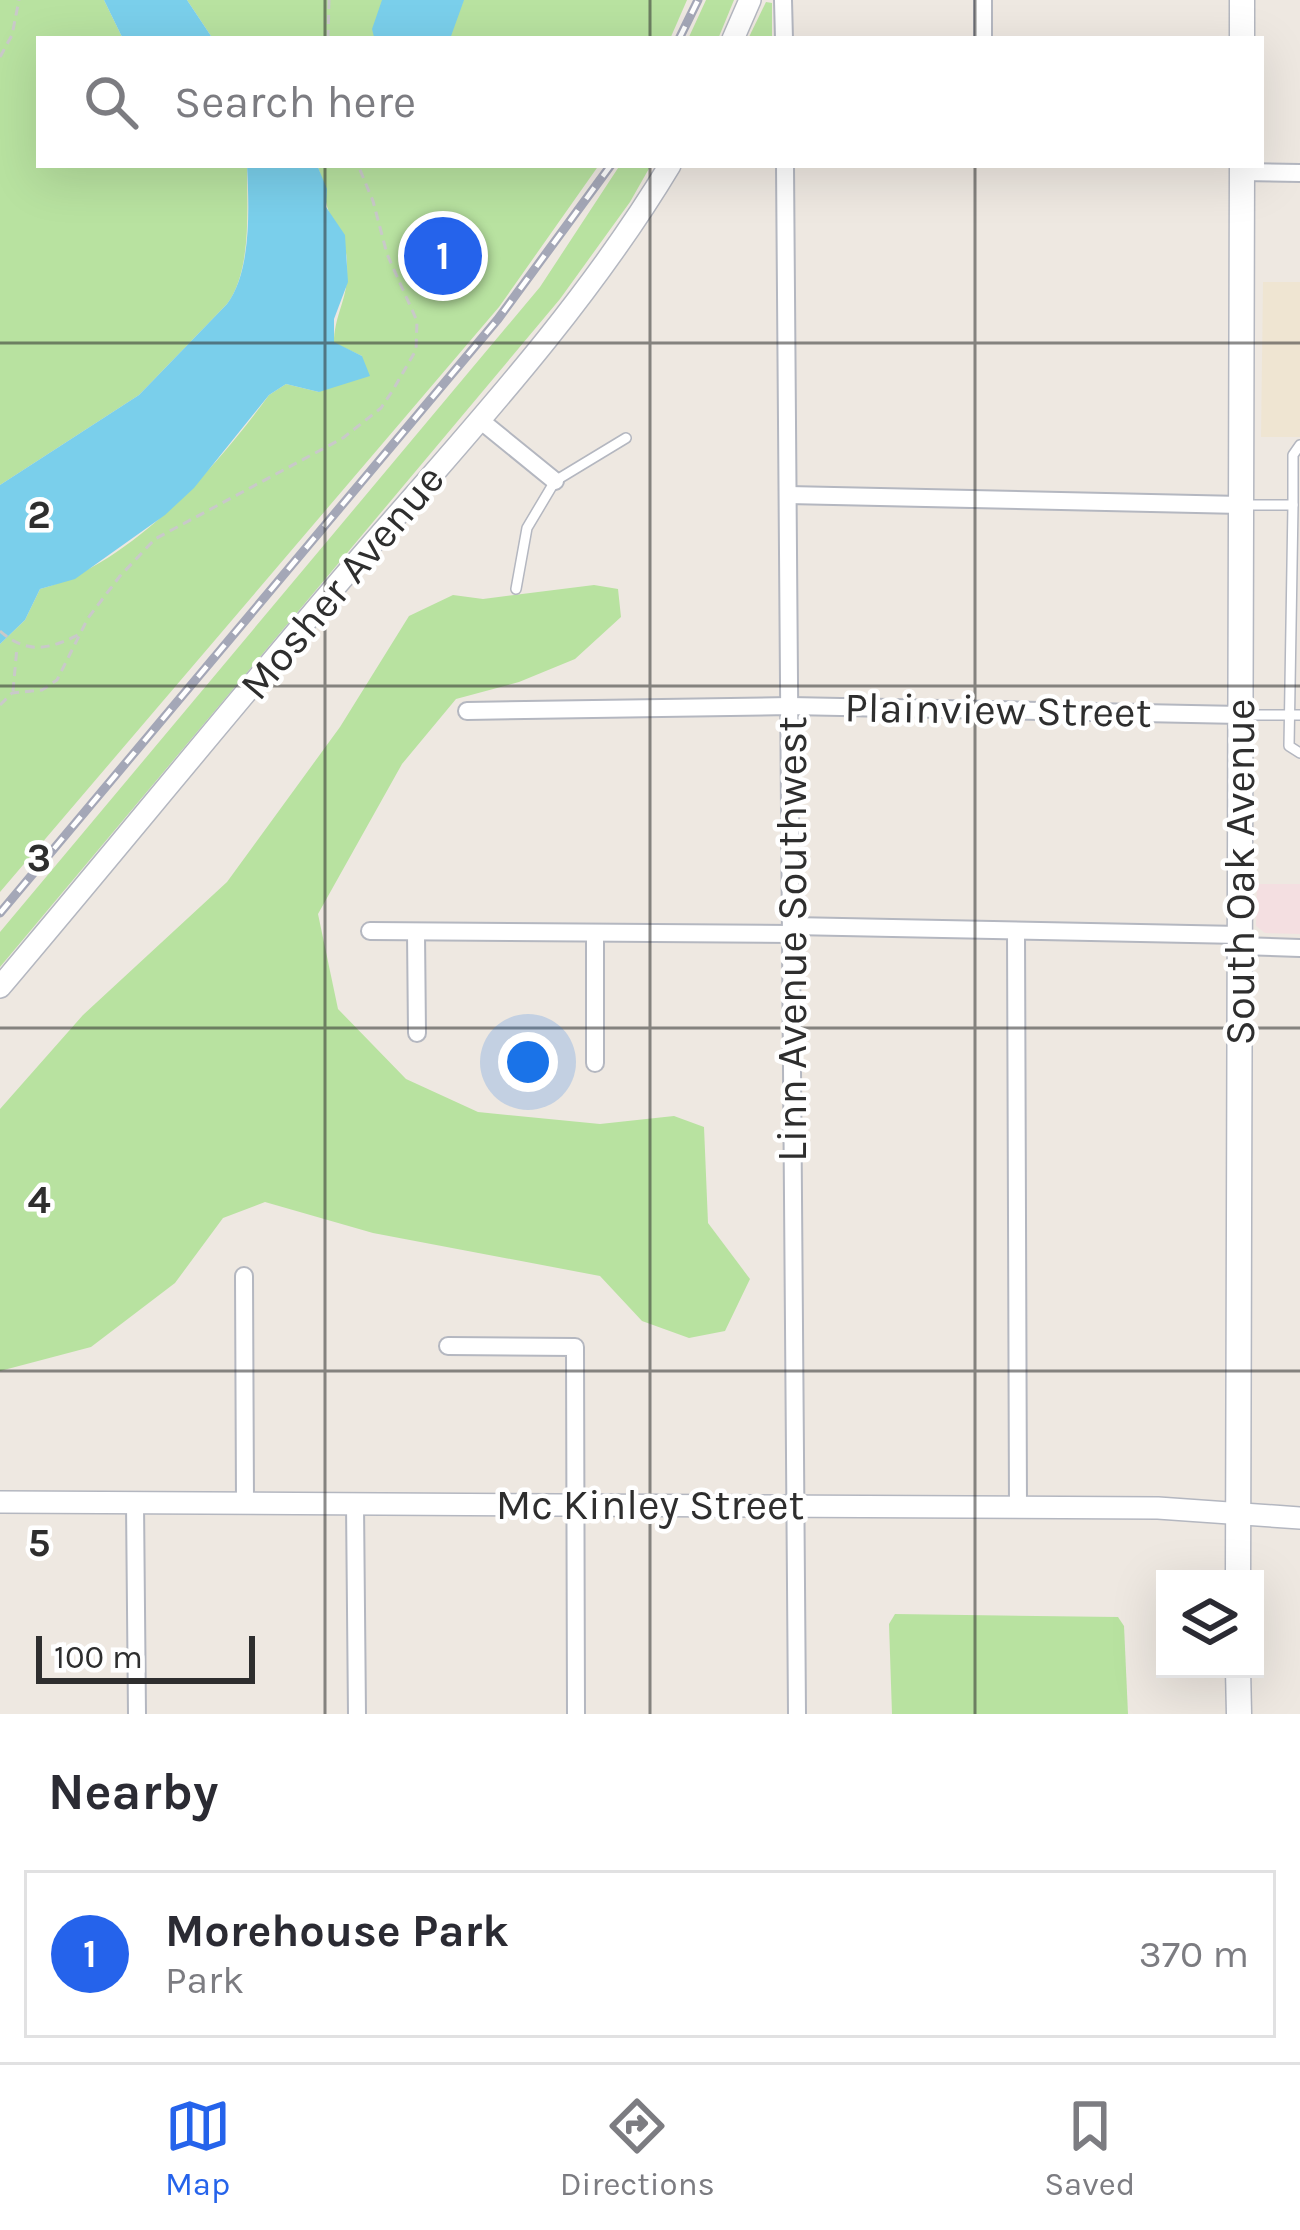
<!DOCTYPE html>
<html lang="en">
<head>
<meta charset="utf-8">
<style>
	:root { --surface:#fff; --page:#f7f7f7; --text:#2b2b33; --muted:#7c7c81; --line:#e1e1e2; --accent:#2563eb }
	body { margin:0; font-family:Karla,sans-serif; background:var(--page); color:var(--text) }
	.controls { position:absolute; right:36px; bottom:36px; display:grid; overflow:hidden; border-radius:0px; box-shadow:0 12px 48px #0002 }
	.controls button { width:108px; height:108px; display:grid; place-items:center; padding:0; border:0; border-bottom:3px solid var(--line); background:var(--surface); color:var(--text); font:60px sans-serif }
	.scale { position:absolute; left:36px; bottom:30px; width:219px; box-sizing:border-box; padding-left:12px; border:6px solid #2e2e2e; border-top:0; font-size:33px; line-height:42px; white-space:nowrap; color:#2e2e2e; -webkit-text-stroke:9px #fff; paint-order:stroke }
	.you { position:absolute; left:528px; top:1062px; width:42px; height:42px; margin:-30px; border:9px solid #fff; border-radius:50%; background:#1a73e8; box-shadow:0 0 0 18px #1a73e833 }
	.badge { display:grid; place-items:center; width:78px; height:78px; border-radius:50%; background:var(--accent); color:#fff; font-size:39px; font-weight:700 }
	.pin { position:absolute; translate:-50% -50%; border:6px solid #fff; box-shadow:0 3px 12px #0006 }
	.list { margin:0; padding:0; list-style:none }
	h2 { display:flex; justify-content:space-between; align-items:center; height:156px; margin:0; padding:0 48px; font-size:51px }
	h2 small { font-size:39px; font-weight:400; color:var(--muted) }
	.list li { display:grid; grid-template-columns:78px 1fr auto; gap:36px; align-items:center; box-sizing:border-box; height:168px; margin:0 24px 24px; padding:0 24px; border:3px solid var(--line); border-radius:0px }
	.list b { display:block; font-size:45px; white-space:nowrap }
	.list p { margin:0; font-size:39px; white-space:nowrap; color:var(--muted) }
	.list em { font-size:39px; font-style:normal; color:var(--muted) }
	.icon { flex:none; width:66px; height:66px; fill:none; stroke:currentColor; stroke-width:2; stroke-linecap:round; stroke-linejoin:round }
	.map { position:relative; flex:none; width:1300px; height:1714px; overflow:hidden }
	.search { position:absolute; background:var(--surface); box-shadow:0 12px 48px #0002; left:36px; right:36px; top:36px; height:132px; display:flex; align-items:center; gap:30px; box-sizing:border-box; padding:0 42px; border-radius:0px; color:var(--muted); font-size:45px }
	.sheet { height:348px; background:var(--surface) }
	nav { display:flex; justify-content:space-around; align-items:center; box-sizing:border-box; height:168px; border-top:3px solid var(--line); background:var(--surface); font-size:33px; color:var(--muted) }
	nav a { display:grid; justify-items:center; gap:6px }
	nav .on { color:var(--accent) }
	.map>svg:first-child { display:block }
	.education { fill:#efe5d2 }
	.medical { fill:#f4dfe1 }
	.green { fill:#b8e2a0 }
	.water { fill:#7acfeb }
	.building { fill:#cac6bf; stroke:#cac4ba; stroke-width:3 }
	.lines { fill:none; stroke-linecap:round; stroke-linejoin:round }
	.service-casing { stroke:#b4b7c0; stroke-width:12 }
	.minor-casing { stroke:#b4b7c0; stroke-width:20 }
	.tertiary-casing { stroke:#b4b7c0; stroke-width:24 }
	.secondary-casing { stroke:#b4b7c0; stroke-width:27 }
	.path { stroke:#c9c9c9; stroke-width:3; stroke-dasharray:9 6; stroke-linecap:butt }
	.service { stroke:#fff; stroke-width:9 }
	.minor { stroke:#fff; stroke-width:16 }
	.tertiary { stroke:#fff; stroke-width:21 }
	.secondary { stroke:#fff; stroke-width:24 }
	.rail-casing { stroke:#a4a7b7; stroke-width:9 }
	.rail { stroke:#fff; stroke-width:4.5; stroke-dasharray:14; stroke-linecap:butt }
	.grid { fill:none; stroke:#2e2e2e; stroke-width:3; stroke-opacity:0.55 }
	.labels { text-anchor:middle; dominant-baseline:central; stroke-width:9; stroke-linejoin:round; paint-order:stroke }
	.street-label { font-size:42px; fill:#2e2e2e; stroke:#fff }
	.grid-label { font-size:39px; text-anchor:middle; font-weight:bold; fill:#2e2e2e; stroke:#fff; stroke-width:9; stroke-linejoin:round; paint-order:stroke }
</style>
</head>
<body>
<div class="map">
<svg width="1300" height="1714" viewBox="0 0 1300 1714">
	<rect width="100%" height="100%" fill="#eee8e1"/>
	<!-- education -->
	<polygon class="education" points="1263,282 1300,282 1300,437 1261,437"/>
	<!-- medical -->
	<polygon class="medical" points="1257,884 1300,884 1300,934 1265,933 1256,926"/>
	<!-- green -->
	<g class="green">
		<path d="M0,0h104l19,39h-84v126l208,2c0,41 5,104 -20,137l-88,91 -139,90z"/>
		<polygon points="187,0 687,0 670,39 213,39"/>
		<polygon points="706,0 734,0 718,39 688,39"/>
		<polygon points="766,2 772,3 772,39 748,39"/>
		<path d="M317,165h282l-100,142 -499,585v-248l25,-24 15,-31c91,-25 175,-120 229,-194l17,-11 33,8 43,-36 -28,-13c0,-26 13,-44 13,-67 1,-35 -5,-36 -18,-64 -5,-12 -5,-31 -12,-47z"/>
		<polygon points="620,165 651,165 630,202 560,299 0,967 0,932 540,287"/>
		<polygon points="594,585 618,589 621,617 575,659 519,682 456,699 402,764 318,914 338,1009 406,1079 478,1112 600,1124 674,1116 704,1127 708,1223 750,1279 725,1331 689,1338 642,1321 600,1276 373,1233 265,1202 223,1218 175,1283 91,1347 0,1371 0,1109 83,1015 227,882 340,727 409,616 453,595 483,599"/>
		<polygon points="895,1614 1118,1617 1124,1626 1128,1714 892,1714 889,1624"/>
	</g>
	<!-- water -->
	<g class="water">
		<polygon points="104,0 187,0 213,39 123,39"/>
		<polygon points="382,0 464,0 450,39 380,39 374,37 372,29"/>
		<path d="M247,165h70l10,24 -1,18 19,28 3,47 -14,37v23l28,14 8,20 -51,16 -33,-8 -17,11 -75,93 -29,27 -90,64 -35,10 -15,31 -25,24v-159l139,-90 88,-91c25,-33 22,-98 20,-139z"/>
	</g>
	<!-- building -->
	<rect class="building" x="437" y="249" width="9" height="15"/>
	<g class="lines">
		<defs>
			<g id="service">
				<polyline points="1241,505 1293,505 1293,455 1300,445"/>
				<polyline points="1293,505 1289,746 1300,753"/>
				<polyline points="516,589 527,528 555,481 626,438"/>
				<polyline points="1241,715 1300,715"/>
			</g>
			<g id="minor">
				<polyline points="783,0 784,39"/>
				<polyline points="983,39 983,0"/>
				<polyline points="785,165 797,1714"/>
				<polyline points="1242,172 1300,173"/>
				<polyline points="480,420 555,481"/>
				<polyline points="788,495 1241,505"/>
				<polyline points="467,711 790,706 1241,715"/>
				<polyline points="792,926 1240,935"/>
				<polyline points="370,931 792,934"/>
				<polyline points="1016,931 1018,1507"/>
				<polyline points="416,933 417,1033"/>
				<polyline points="595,933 595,1063"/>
				<polyline points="1240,946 1300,948"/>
				<polyline points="244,1276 245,1503"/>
				<polyline points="448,1346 575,1347 576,1714"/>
				<polyline points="135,1503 137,1714"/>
				<polyline points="355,1504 357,1714"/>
			</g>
			<g id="tertiary">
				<polyline points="733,39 750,0"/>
				<path d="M0,987c110,-130 218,-263 329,-393 118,-139 246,-271 341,-429"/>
				<polyline points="0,1502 1158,1508 1300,1518"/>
			</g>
			<g id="secondary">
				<polyline points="1242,39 1242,0"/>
				<polyline points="1238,1579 1242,165"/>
				<polyline points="1238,1669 1239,1714"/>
			</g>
		</defs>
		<!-- service casing -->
		<use href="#service" class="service-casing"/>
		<!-- minor casing -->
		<use href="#minor" class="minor-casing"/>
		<!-- tertiary casing -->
		<use href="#tertiary" class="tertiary-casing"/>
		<!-- secondary casing -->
		<use href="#secondary" class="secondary-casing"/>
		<!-- path -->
		<g class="path">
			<polyline points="328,39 329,0"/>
			<polyline points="0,57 12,35 19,0"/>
			<path d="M0,631c26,23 48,19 78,4"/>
			<polyline points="13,691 17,647"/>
			<polyline points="0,705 12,693 42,690 57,680 88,618 120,576 155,539 343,438 381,408 393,390 416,350 417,321 387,254 373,201 358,165"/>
		</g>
		<!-- service -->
		<use href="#service" class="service"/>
		<!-- minor -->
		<use href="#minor" class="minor"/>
		<!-- tertiary -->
		<use href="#tertiary" class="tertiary"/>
		<!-- secondary -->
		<use href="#secondary" class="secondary"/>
		<defs>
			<g id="rail">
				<polyline points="679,39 698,0"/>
				<polyline points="0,913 498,319 611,165"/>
			</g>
		</defs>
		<!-- rail casing -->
		<use href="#rail" class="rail-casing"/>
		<!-- rail -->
		<use href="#rail" class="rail"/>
	</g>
	<!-- grid -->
	<path class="grid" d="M325,0v39M650,0v39M975,0v39M325,165v1549M650,165v1549M975,165v1549M0,343h1300M0,686h1300M0,1028h1300M0,1371h1300"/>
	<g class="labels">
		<!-- street labels -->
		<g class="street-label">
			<text transform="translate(342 582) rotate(-50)">Mosher Avenue</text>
			<text transform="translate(998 710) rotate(1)">Plainview Street</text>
			<text transform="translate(1240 872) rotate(-90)">South Oak Avenue</text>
			<text transform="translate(792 939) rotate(-90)">Linn Avenue Southwest</text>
			<text x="650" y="1505">Mc Kinley Street</text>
		</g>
	</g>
	<g class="grid-label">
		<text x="39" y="528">2</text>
		<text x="39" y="871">3</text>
		<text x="39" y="1213">4</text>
		<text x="39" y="1556">5</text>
	</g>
</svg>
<div class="controls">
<button><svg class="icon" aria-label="layers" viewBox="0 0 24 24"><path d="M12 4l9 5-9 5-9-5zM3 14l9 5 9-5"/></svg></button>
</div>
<div class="scale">100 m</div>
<div class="you"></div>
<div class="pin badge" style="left:443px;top:256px">1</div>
<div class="search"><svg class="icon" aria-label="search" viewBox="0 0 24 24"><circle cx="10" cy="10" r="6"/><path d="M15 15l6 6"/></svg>Search here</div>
</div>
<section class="sheet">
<h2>Nearby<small></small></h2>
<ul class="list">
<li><span class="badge">1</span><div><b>Morehouse Park</b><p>Park</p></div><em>370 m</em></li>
</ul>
</section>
<nav>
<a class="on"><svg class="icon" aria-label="map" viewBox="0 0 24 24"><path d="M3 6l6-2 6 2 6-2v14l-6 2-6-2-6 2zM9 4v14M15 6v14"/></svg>Map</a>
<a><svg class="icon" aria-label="directions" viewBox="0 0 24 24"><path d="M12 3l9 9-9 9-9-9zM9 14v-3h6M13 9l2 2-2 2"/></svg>Directions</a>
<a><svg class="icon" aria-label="saved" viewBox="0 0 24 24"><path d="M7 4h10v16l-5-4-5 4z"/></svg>Saved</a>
</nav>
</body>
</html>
